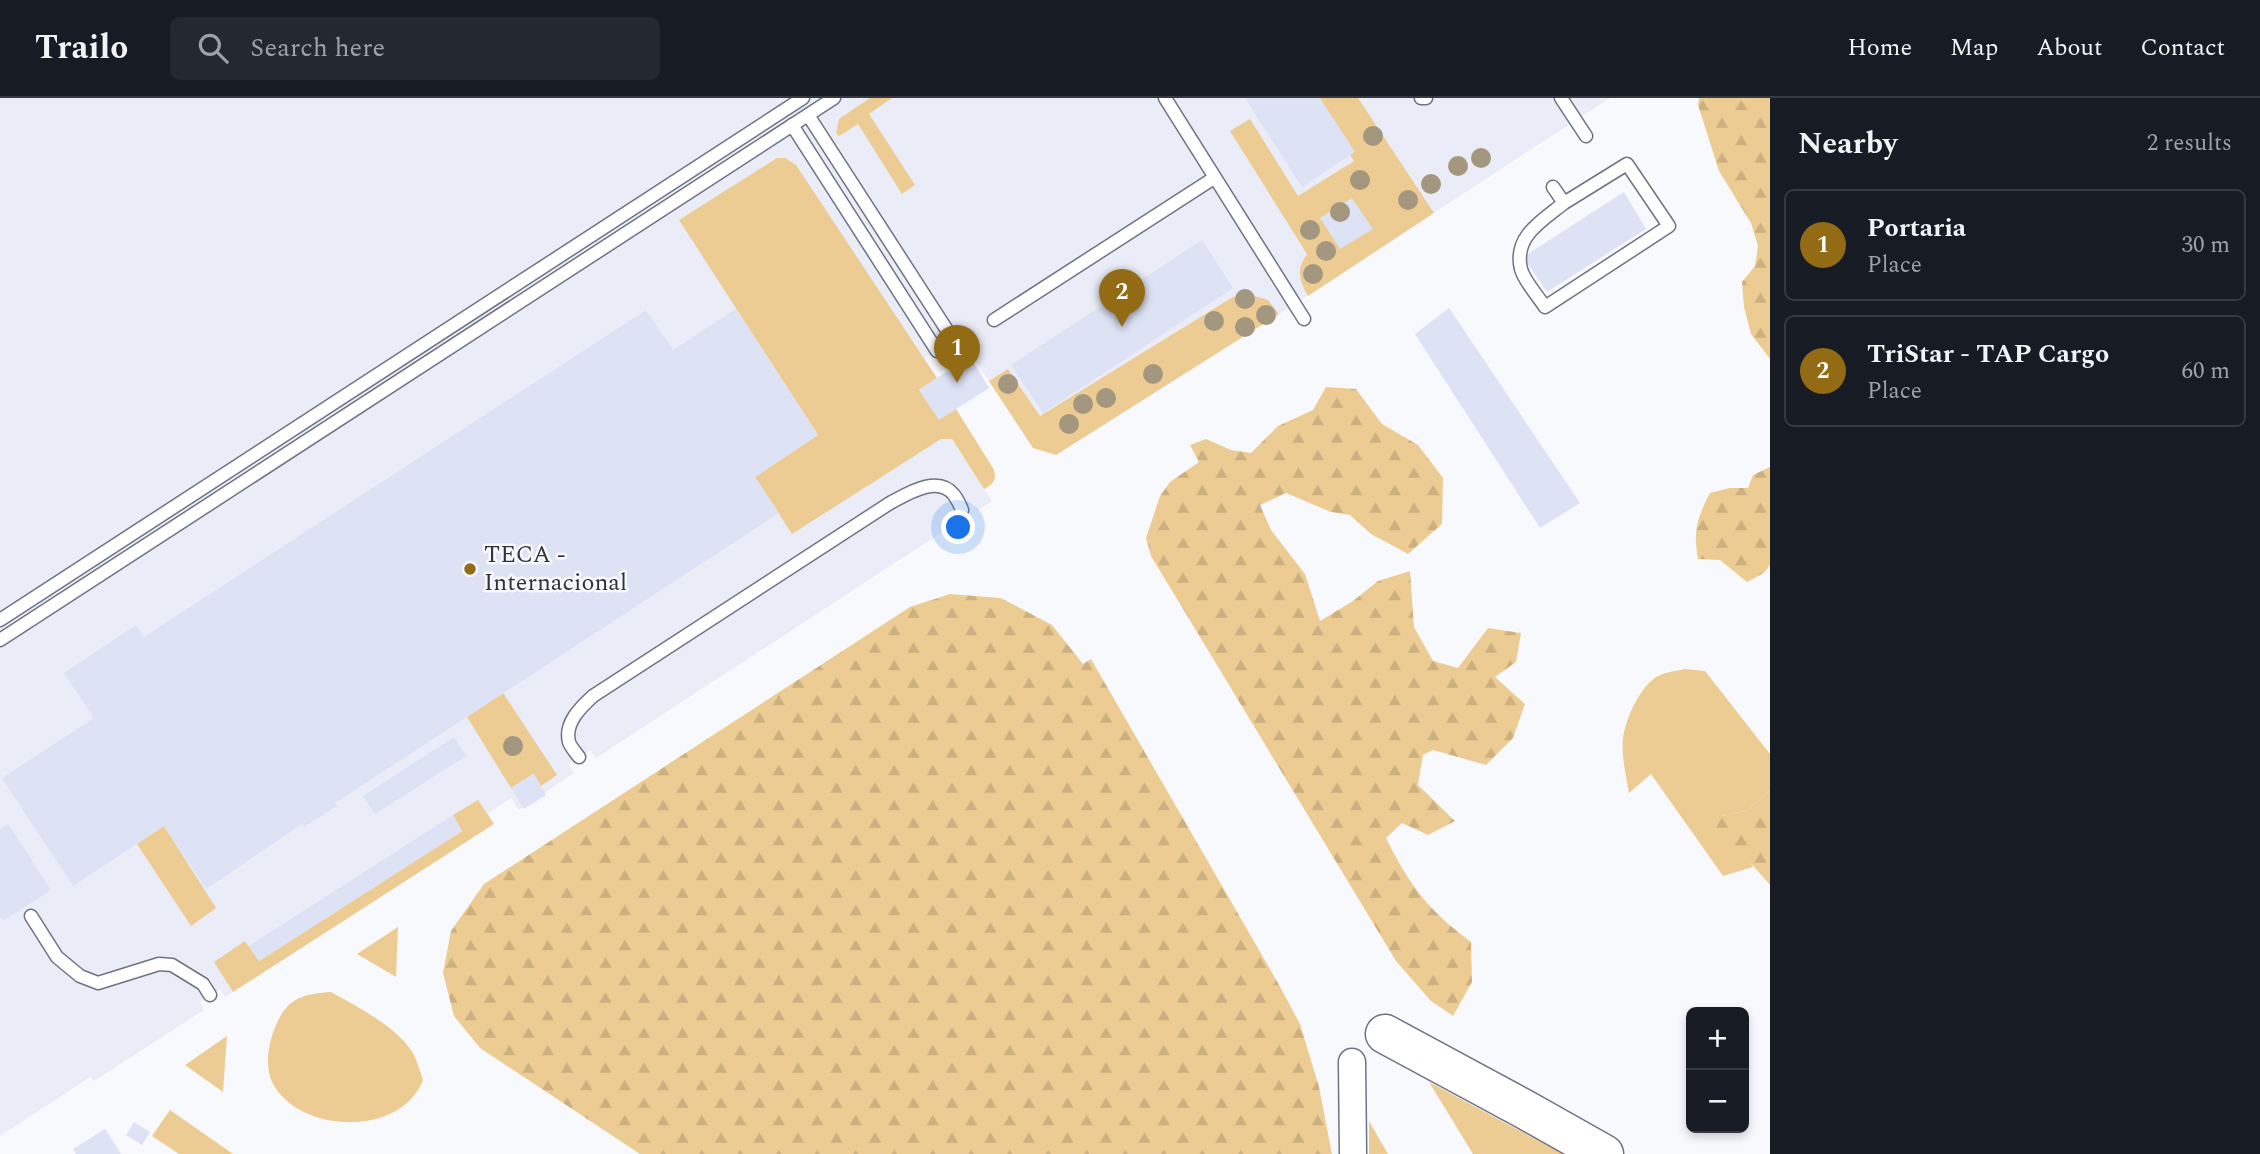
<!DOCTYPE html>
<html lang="en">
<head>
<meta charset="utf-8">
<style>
	:root { --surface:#171b24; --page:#242831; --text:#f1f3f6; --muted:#9ea1a6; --line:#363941; --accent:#936b14 }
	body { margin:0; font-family:Spectral,serif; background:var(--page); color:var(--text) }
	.controls { position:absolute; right:21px; bottom:21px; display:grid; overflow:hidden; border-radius:10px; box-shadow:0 4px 10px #0003 }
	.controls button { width:63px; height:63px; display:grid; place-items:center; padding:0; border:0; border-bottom:2px solid var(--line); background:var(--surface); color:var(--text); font:35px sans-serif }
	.you { position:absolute; left:959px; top:430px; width:24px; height:24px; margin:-18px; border:5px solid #fff; border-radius:50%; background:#1a73e8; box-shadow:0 0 0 10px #1a73e833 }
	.badge { display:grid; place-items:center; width:46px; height:46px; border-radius:50%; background:var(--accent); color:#fff; font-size:23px; font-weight:700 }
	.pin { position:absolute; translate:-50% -58px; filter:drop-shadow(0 2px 4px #0008) }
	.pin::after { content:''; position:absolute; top:37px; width:24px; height:21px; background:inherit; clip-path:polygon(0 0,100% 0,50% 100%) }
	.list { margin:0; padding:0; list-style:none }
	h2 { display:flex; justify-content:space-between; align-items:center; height:91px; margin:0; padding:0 28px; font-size:30px }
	h2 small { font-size:23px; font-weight:400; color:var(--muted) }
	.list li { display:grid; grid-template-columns:46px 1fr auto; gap:21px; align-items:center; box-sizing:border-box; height:112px; margin:0 14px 14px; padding:0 14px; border:2px solid var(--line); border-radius:10px }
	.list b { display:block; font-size:26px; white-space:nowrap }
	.list p { margin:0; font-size:23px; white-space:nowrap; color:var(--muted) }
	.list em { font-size:23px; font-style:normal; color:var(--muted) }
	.icon { flex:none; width:38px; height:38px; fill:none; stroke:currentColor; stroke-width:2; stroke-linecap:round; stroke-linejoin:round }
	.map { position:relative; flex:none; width:1770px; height:1056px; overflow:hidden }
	header { display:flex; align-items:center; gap:42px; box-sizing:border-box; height:98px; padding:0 35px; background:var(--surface); border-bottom:2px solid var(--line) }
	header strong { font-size:33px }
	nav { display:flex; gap:38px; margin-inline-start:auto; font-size:24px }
	.search { width:490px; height:63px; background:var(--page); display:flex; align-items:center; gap:18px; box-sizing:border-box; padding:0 24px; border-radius:10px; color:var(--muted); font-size:26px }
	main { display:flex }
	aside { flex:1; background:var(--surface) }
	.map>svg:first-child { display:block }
	.built { fill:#eaedf7 }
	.grass { fill:#edcc93 }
	.forest { fill:url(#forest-firs) }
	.building { fill:#dde2f5 }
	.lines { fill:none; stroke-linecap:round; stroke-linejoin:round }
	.lane-casing { stroke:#6e7383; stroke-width:15 }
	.street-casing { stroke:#6e7383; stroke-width:29 }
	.primary-casing { stroke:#6e7383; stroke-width:41 }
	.lane { stroke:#fff; stroke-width:12 }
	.street { stroke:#fff; stroke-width:26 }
	.primary { stroke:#fff; stroke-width:38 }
	.tree { fill:#a4977f }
	.poi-dot { fill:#936b14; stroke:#f8f9fd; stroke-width:2.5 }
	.labels { text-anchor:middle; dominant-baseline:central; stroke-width:5; stroke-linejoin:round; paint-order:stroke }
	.poi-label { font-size:24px; fill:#31333a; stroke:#f8f9fd; text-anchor:start }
</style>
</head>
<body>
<header>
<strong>Trailo</strong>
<div class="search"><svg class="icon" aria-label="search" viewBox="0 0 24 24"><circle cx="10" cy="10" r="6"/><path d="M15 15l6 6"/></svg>Search here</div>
<nav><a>Home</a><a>Map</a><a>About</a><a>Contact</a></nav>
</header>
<main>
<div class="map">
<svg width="1770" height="1056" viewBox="0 0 1770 1056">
	<defs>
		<pattern id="forest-firs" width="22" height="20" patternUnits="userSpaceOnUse" patternTransform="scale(1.75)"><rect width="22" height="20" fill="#edcc93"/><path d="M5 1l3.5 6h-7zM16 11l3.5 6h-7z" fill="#ccb080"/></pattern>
	</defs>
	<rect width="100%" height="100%" fill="#f8f9fd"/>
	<!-- built -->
	<polygon class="built" points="0,0 1610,0 1279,216 1056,357 1033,350 960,239 906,272 992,403 977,413 973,405 953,418 956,425 596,660 590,652 568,666 574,675 519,712 511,700 488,715 494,726 225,899 220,891 200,904 204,912 94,983 90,979 0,1038"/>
	<!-- grass -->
	<g class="grass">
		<polygon points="870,0 892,0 869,16 915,87 902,96 858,26 839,38 836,35 839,21"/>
		<path d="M1315,0h43l76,115 -126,83c-9,-16 -12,-26 -1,-42l-77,-123 20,-12 48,77 56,-35z"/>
		<path d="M777,60h8l11,7 141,213 -18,12 20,29 17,-10 37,59c5,10 0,17 -9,21l-32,-50h-11l-149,95 -37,-57 63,-42 -139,-215z"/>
		<polygon points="1251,197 1268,202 1279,216 1056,357 1033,350 989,283 1008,271 1040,318 1233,199"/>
		<path d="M1685,571l20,2 65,83v36l-22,20 -26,6 31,51 -30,9 -72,-102 -22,19c-3,-18 -8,-37 -6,-55 3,-20 17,-52 35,-62 8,-4 18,-5 27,-7z"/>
		<polygon points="503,595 557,677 541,688 533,676 511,690 467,619"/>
		<polygon points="478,702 494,726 233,894 214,864 245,843 259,863 462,733 453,717"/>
		<polygon points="164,728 216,810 191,828 137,746"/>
		<polygon points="398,829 396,879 357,856"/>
		<path d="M331,894c28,16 64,33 82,61 4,8 7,18 10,27 -22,58 -125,54 -151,2 -7,-16 -4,-36 2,-52 12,-31 26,-36 57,-38z"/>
		<polygon points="227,938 223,994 185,967"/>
		<polygon points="1429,984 1563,1056 1473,1056"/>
		<polygon points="170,1012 233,1056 179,1056 152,1038"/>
		<polygon points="1369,1023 1388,1056 1369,1056"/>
	</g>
	<!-- forest -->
	<g class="forest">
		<polygon points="1699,0 1770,0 1770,261 1751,236 1744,209 1742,184 1755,168 1758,148 1751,125 1719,73 1698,7"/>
		<path d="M1326,289l30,2 26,35 36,21 25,33 -1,46 -34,30 -37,-20 -21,-19 -19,-3 -45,-19 -26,12 11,25 34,44 15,47 33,-20 25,-20 32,-10 4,56 19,34 25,7 30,-40 33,5 -5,29 -21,15 30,27 -12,34 -27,27 -53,-15 -10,5 -5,30 37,36 -27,14 -26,-12 -16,15c24,48 42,72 85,104l1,40 -19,34 -22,-15 -35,-40 -245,-405 -5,-18 14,-42 10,-14 29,-20 -9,-17 16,-6 25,11 20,3 27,-27 35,-16z"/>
		<path d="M1770,369v98l-6,8 -17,9 -27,-22 -22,-1c-5,-28 -1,-41 12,-66l20,-5h18l5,-13z"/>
		<polygon points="950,496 1001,500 1052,527 1083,566 1091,561 1278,885 1300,926 1319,989 1332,1056 640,1056 480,950 454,918 443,875 451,833 484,786 910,509"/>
		<polygon points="1770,692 1770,787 1747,761 1715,733 1722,718 1748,712"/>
	</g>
	<!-- building -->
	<g class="building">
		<polygon points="1245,0 1320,0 1355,54 1302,89"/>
		<polygon points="1624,94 1646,131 1547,194 1523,159"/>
		<polygon points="1352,100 1373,131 1340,151 1320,120"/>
		<polygon points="1202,142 1233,190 1043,315 1011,267"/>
		<polygon points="1449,210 1580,405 1540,430 1415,236"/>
		<polygon points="736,211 818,337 755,379 779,415 335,705 337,708 304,729 302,726 206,791 164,728 73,788 2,680 94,620 64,575 136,527 144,539 646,212 673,252"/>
		<polygon points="970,258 989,290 939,322 919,292"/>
		<polygon points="454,639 466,658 375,716 363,698"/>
		<polygon points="534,676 546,697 524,711 511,690"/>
		<polygon points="453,717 462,733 259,863 249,848"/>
		<polygon points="8,726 51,792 3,823 0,818 0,731"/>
		<polygon points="134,1024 150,1034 142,1047 126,1037"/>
		<polygon points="105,1031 121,1056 76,1056 73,1051"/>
	</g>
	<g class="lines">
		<defs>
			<g id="lane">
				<polyline points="1165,0 1304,221"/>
				<polyline points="1421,0 1426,0"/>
				<polyline points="1561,0 1586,38"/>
				<polyline points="808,17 954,243"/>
				<polyline points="792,27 937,253"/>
				<path d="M1553,89l11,16c-21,17 -51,33 -43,66 3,12 17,27 24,38l124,-81 -42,-62 -63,39"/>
				<polyline points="994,222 1214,80"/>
				<polyline points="0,522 803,0"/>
				<polyline points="0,542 834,0"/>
				<path d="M579,659c-3,-4 -9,-11 -10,-15 -5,-19 12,-35 24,-46l297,-193c17,-9 48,-29 64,-8 3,4 6,10 8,15"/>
				<polyline points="31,818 57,859 80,878 98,885 159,866 172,867 203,886 210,897"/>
			</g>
			<polyline id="street" points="1352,964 1353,1056"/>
			<polyline id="primary" points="1385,936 1524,1011 1604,1056"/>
		</defs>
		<!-- lane casing -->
		<use href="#lane" class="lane-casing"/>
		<!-- street casing -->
		<use href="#street" class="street-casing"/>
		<!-- primary casing -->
		<use href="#primary" class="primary-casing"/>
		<!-- lane -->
		<use href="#lane" class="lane"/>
		<!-- street -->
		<use href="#street" class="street"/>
		<!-- primary -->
		<use href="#primary" class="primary"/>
	</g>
	<!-- trees -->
	<g class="tree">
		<circle cx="1373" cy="38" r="10"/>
		<circle cx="1481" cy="60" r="10"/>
		<circle cx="1458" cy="68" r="10"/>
		<circle cx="1360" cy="82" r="10"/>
		<circle cx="1431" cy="86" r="10"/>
		<circle cx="1408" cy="102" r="10"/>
		<circle cx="1340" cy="114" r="10"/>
		<circle cx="1310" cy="132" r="10"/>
		<circle cx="1326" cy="153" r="10"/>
		<circle cx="1313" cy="176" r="10"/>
		<circle cx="1245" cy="201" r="10"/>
		<circle cx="1266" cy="217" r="10"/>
		<circle cx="1214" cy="223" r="10"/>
		<circle cx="1245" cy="229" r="10"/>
		<circle cx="1153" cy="276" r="10"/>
		<circle cx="1008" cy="286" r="10"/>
		<circle cx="1106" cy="300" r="10"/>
		<circle cx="1083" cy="306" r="10"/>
		<circle cx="1069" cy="326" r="10"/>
		<circle cx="513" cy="648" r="10"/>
	</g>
	<!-- markers -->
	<circle class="poi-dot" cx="470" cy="471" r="7"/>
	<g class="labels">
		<!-- poi labels -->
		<g class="poi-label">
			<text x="484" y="457">TECA -<tspan x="484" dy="28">Internacional</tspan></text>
		</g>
	</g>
</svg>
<div class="controls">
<button>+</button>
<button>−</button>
</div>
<div class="you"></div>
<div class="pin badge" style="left:957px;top:285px">1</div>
<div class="pin badge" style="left:1122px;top:229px">2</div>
</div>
<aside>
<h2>Nearby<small>2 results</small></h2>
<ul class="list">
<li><span class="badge">1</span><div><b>Portaria</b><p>Place</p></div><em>30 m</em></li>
<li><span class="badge">2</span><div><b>TriStar - TAP Cargo</b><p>Place</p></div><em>60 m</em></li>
</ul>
</aside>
</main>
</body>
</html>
